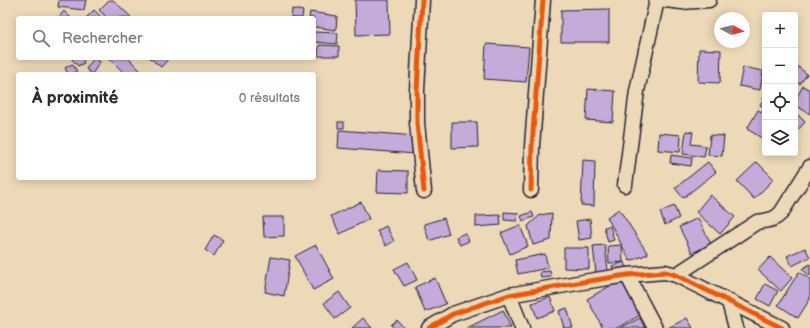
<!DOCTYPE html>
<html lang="fr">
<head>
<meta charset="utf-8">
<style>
	:root { --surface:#fff; --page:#f7f7f7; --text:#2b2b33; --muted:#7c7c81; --line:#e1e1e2 }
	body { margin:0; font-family:"Balsamiq Sans",sans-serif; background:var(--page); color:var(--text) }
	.controls { position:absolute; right:12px; top:12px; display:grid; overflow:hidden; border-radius:4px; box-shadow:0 2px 10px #0003 }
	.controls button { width:36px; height:36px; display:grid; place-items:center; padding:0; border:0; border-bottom:1px solid var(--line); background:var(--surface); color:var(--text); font:20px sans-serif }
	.compass { position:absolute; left:714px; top:12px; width:36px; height:36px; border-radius:50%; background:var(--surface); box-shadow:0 2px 10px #0003; rotate:97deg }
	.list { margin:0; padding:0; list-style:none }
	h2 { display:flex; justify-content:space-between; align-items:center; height:52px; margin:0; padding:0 16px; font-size:17px }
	h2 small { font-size:13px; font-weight:400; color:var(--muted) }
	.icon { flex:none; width:22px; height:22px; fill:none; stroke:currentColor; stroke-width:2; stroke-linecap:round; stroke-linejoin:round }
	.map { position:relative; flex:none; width:810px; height:328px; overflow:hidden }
	.search { position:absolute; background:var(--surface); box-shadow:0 2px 10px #0003; left:16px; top:16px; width:300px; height:44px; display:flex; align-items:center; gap:10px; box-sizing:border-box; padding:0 14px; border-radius:4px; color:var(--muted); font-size:15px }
	.panel { position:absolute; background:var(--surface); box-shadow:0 2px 10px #0003; left:16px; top:72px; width:300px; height:108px; border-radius:4px }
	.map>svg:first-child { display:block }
	.building { fill:#c4abda; stroke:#22223b }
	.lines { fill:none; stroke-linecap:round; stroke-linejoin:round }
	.minor-casing { stroke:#22223b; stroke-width:17 }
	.minor { stroke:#edd9b7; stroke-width:14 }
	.cycleway-casing { stroke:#edd9b7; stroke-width:8 }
	.cycleway { stroke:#e8590c; stroke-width:5 }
</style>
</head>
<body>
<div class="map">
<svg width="810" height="328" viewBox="0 0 810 328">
	<rect width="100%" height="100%" fill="#edd9b7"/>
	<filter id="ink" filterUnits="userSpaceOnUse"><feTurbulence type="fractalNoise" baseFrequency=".025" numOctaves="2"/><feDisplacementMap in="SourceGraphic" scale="8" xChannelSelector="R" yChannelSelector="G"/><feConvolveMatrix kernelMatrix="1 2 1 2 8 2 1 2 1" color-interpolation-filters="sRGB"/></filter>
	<g filter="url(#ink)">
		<!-- building -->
		<g class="building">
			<polygon points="59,0 86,0 84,10 58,7"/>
			<polygon points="109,0 113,0 131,17 107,18 99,10"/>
			<polygon points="355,0 389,0 390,34 356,35"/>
			<polygon points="292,9 303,11 302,18 291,18"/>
			<polygon points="609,9 609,42 561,42 561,10"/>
			<polygon points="94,10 102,18 86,18"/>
			<polygon points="64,11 71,18 58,18"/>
			<polygon points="310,12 337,16 336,30 314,27 314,18 309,18"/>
			<polygon points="314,32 338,33 337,44 314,42"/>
			<polygon points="486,44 529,47 526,82 484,79"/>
			<polygon points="319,45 339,46 339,56 318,56"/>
			<polygon points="699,49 721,50 720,83 698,82"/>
			<polygon points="71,58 82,58 84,63 78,66"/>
			<polygon points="94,58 100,62 92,74 86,69"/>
			<polygon points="111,58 128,58 144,74 125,74 110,59"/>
			<polygon points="150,58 169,58 161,67"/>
			<polygon points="72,64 77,71 72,74 68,74 65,68"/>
			<polygon points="797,66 807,74 800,84 795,81 795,69"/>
			<polygon points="743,67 763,71 760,90 739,86"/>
			<polygon points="803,86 810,90 810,114 795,105 795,100"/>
			<polygon points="588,89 615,91 613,122 586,120"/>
			<polygon points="765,96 765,108 760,105"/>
			<polygon points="758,110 765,114 765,140 747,129"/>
			<polygon points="796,113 805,122 795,133 795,114"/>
			<rect x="338" y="122" width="6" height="6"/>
			<polygon points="452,122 477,122 478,147 452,148"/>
			<polygon points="339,130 416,136 415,154 338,148"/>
			<polygon points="686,131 693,132 691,144 706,146 704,157 683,154"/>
			<polygon points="659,133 681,135 680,152 658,150"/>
			<polygon points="710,135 724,136 722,156 708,155"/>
			<polygon points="671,155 692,158 691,166 670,163"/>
			<polygon points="583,160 595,161 594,206 581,205"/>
			<polygon points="708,162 716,172 683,198 675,188"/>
			<polygon points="757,162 774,179 754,199 737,181"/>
			<polygon points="378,170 408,171 408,193 377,192"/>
			<polygon points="710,195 735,217 720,234 696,212"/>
			<polygon points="361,202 369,219 340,234 331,216"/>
			<polygon points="674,206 679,218 665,225 660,212"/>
			<polygon points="619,209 648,254 630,261 607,217"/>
			<polygon points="504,212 518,213 517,221 504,220"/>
			<polygon points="532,212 534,217 523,221 521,216"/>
			<polygon points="552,213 551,240 533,245 528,226 540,215"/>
			<polygon points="500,215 501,225 476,227 476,216"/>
			<polygon points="263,217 284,217 284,236 264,237"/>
			<polygon points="444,218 449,234 429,241 424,224"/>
			<polygon points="698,218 711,244 692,253 679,227"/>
			<polygon points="590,219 592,238 579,240 576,221"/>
			<polygon points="520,225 528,246 510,254 501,233"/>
			<polygon points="386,226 394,241 386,246 377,231"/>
			<polygon points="610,226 614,240 608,242 604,227"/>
			<polygon points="465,233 469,241 460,245 456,237"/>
			<polygon points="214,235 223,240 214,256 205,250"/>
			<polygon points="316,245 334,279 313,290 295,256"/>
			<polygon points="605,245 608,271 596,273 593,246"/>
			<polygon points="622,245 623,262 609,263 608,246"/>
			<polygon points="564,248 589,248 589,269 564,268"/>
			<polygon points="805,248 810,257 792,266 787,256"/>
			<polygon points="545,254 548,268 518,274 515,260"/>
			<polygon points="271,257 290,260 284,296 265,292"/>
			<polygon points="770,257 792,278 781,291 758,270"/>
			<polygon points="408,262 417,280 404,286 394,269"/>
			<polygon points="624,262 626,269 614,273 612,266"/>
			<polygon points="810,264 810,276 802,269"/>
			<polygon points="550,271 551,277 541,278 540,272"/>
			<polygon points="799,272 810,279 810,299 798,318 778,305"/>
			<polygon points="435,278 446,304 425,312 415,287"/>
			<polygon points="622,279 642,314 617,328 603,328 587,299"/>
			<polygon points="765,284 778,291 770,306 757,299"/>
			<polygon points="339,292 350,308 335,319 324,303"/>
			<polygon points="550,297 555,311 537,318 532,303"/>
			<polygon points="567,308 573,328 564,328 559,311"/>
			<polygon points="503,310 511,328 467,328"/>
			<polygon points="363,318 372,328 352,328"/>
			<polygon points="640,318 645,328 620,328"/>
			<polygon points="687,318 693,328 668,328"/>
			<polygon points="397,320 404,328 394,328 391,325"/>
		</g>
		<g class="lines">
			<defs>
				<g id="minor">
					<polyline points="422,0 417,90 417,123 424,191"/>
					<polyline points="665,0 682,2 709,0"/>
					<polyline points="625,185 637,91 657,0"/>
					<polyline points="531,190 532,146 543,0"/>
					<polyline points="627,275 655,328"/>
					<path d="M676,275l81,-53c11,-2 16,-1 24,-9l29,-46"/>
					<polyline points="509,295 522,328"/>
					<polyline points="729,302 736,328"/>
					<polyline points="429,328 453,314 509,295 583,282 627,275 665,272 676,275 782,328"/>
				</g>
			</defs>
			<!-- minor casing -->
			<use href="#minor" class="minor-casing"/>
			<!-- minor -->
			<use href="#minor" class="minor"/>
			<defs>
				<g id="cycleway">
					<polyline points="422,0 417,90 417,123 424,191"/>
					<polyline points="531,190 532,146 543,0"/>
					<polyline points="429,328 453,314 509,295 583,282 627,275 665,272 676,275 782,328"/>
				</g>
			</defs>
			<!-- cycleway casing -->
			<use href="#cycleway" class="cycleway-casing"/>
			<!-- cycleway -->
			<use href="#cycleway" class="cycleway"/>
		</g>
	</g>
</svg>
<div class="controls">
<button>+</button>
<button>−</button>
<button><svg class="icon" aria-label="locate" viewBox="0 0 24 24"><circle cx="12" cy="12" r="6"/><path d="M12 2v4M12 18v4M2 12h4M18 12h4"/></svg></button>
<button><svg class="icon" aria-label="layers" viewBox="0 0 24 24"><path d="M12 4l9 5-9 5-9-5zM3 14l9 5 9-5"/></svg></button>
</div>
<svg class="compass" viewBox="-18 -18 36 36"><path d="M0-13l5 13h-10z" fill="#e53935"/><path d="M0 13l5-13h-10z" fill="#7c7c81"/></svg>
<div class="search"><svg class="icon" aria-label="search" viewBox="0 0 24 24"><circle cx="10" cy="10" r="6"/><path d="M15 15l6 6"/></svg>Rechercher</div>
<section class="panel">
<h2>À proximité<small>0 résultats</small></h2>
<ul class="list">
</ul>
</section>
</div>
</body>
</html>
